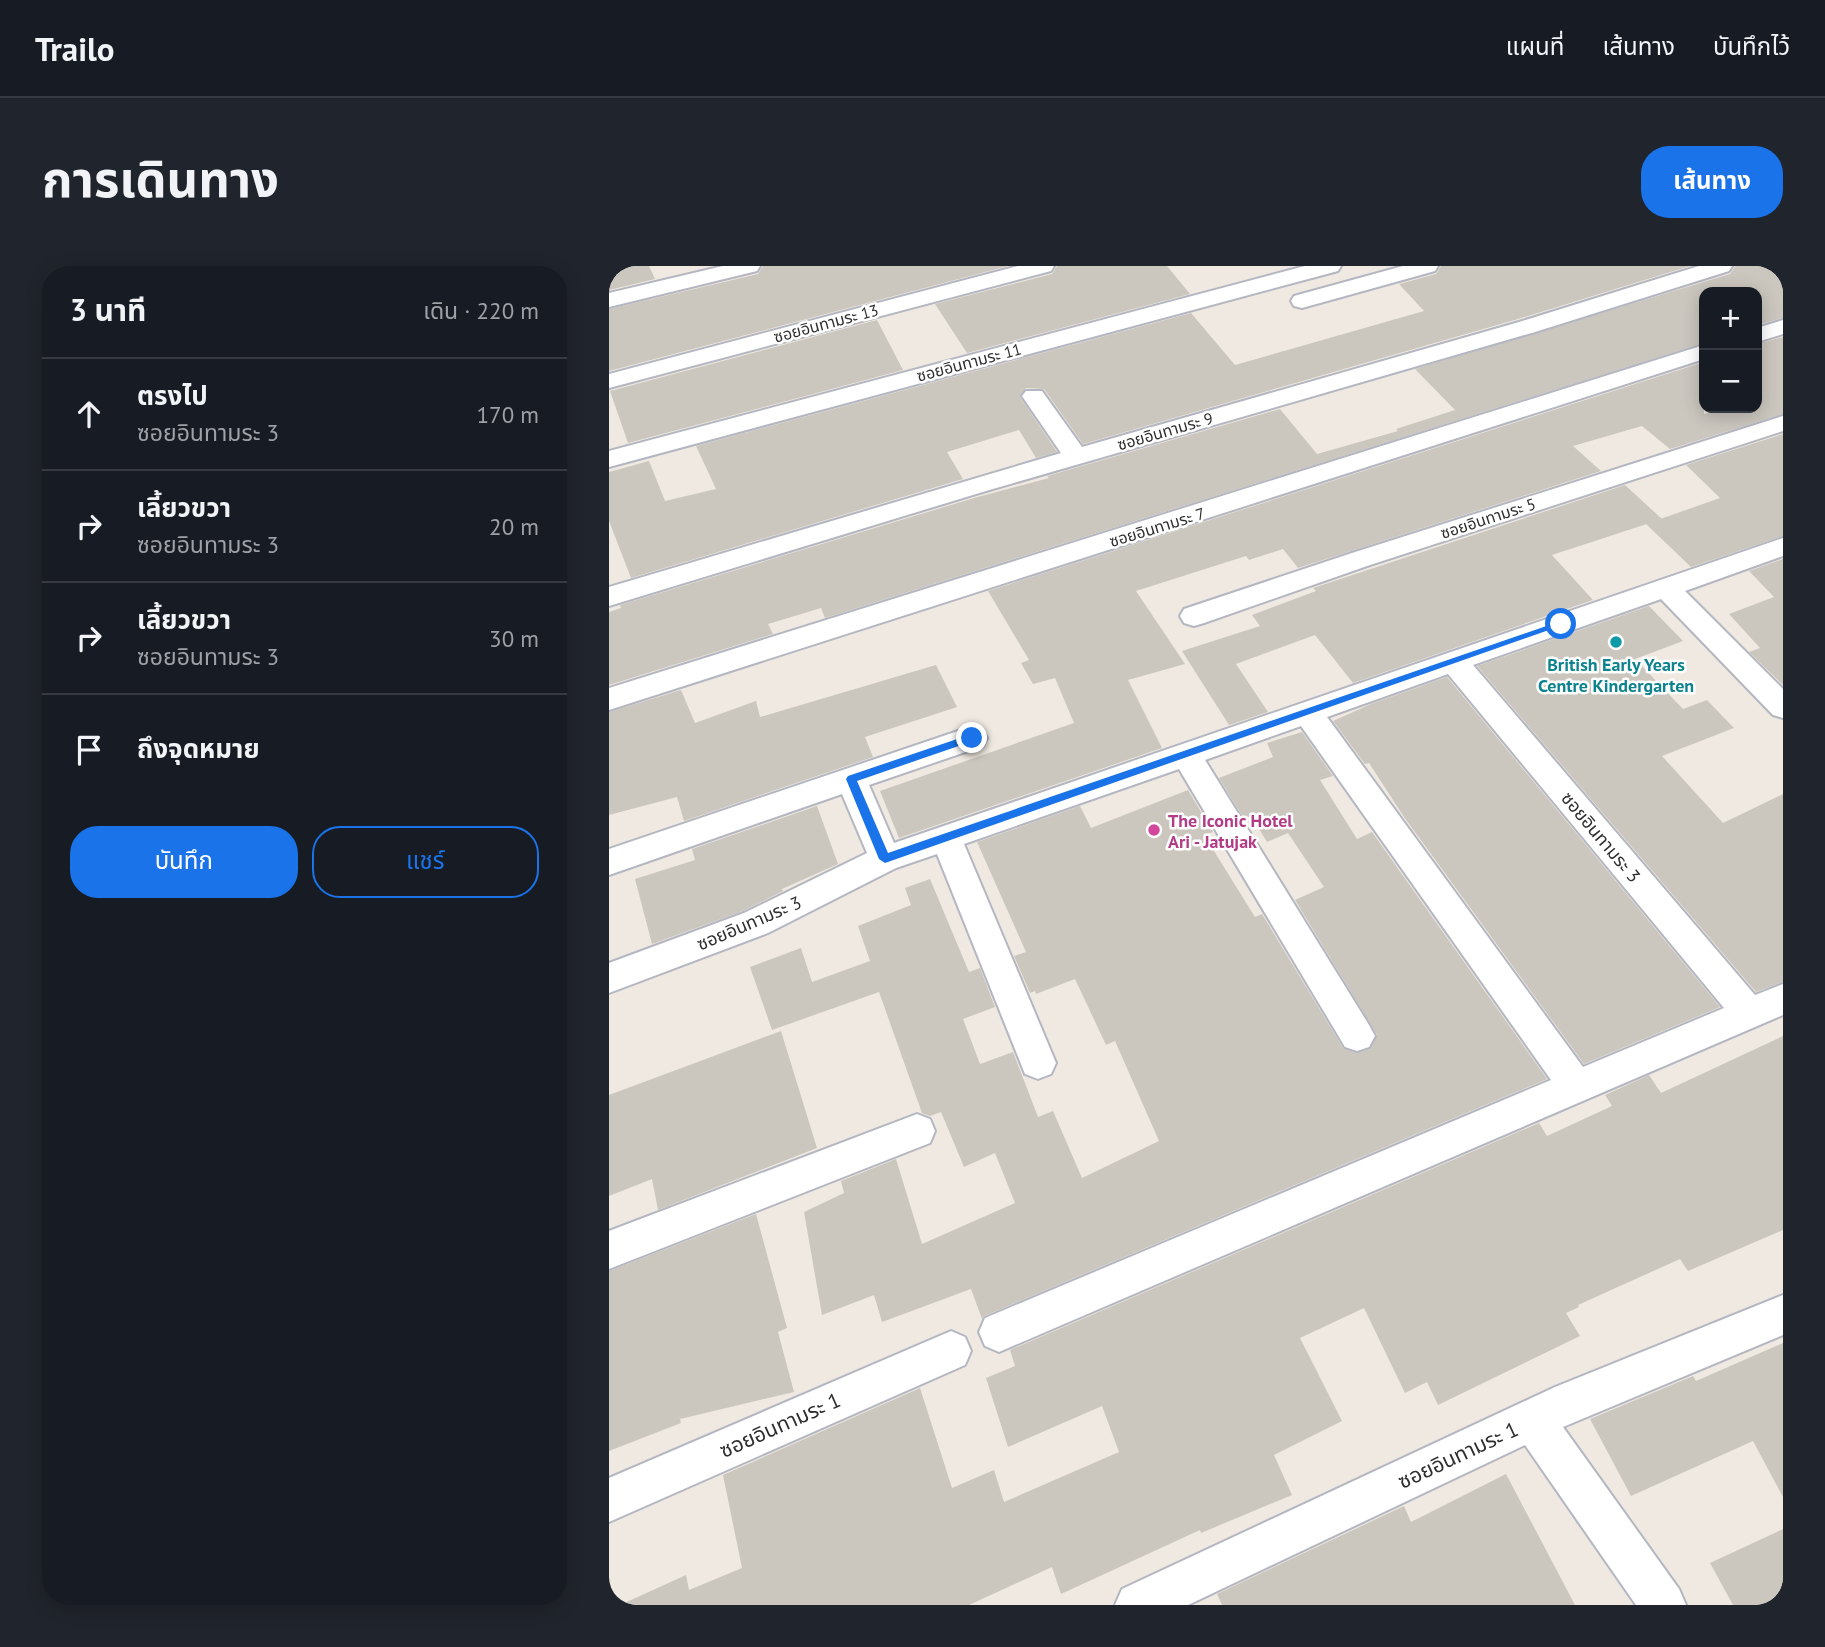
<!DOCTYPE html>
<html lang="th">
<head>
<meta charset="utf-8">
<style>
	:root { --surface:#171b24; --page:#20242c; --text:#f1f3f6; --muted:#9ea1a6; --line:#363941; --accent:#1a73e8 }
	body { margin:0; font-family:"PT Sans","Noto Sans Thai",sans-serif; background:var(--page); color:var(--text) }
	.controls { position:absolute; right:21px; top:21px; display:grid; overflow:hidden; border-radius:14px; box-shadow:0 4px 18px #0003 }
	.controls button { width:63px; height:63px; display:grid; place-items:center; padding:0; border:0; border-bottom:2px solid var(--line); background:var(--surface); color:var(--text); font:35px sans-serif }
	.stop { position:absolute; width:21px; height:21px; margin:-16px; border:5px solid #1a73e8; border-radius:50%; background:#fff }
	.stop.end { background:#1a73e8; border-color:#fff; box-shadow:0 2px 7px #0008 }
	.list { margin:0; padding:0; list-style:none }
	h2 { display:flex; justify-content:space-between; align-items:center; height:91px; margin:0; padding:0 28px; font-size:30px }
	h2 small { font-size:23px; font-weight:400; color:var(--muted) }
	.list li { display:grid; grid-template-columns:46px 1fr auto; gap:21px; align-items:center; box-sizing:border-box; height:112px; padding:0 28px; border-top:2px solid var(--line) }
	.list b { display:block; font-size:26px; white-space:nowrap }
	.list p { margin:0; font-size:23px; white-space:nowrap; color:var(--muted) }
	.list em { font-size:23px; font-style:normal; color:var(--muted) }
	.actions { display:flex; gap:14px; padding:21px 28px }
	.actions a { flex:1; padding:16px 0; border:2px solid var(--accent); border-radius:28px; text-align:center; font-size:24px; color:var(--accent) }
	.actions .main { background:var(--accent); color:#fff }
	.icon { flex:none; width:38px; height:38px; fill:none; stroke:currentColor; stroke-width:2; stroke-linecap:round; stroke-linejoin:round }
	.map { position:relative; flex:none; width:1174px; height:1339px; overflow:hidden; border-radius:28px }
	header { display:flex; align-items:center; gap:42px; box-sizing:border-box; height:98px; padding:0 35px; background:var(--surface); border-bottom:2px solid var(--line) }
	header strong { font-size:33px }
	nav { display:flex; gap:38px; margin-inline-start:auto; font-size:24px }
	.intro { display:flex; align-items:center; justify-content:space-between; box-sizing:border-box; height:168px; padding:0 42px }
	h1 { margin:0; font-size:49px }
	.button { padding:18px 32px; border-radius:28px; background:var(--accent); color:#fff; font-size:24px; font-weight:700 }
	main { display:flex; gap:42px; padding:0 42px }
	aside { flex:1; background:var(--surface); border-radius:28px; box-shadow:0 4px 18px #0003 }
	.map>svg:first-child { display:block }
	.building { fill:#cbc7bf }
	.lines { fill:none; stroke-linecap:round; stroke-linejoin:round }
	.minor-casing { stroke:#b4b7c1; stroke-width:4 }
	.minor { fill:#fff; fill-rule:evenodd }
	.route { fill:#1a73e8 }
	.culture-dot { fill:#0f9aa8; stroke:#fff; stroke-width:2.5 }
	.hotel-dot { fill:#d1479c; stroke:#fff; stroke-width:2.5 }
	.labels { text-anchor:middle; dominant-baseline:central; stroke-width:5; stroke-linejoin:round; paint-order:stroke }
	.far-street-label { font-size:16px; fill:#2e2e2e; stroke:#fff }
	.culture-label { font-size:18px; font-weight:bold; fill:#0d838f; stroke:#fff }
	.hotel-label { font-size:18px; font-weight:bold; fill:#b23c85; stroke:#fff; text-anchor:start }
	.street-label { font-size:18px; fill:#2e2e2e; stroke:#fff }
	.near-street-label { font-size:21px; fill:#2e2e2e; stroke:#fff }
</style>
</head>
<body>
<header>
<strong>Trailo</strong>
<nav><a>แผนที่</a><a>เส้นทาง</a><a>บันทึกไว้</a></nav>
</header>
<div class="intro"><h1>การเดินทาง</h1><a class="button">เส้นทาง</a></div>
<main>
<aside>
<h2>3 นาที<small>เดิน · 220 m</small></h2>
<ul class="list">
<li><svg class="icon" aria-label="ahead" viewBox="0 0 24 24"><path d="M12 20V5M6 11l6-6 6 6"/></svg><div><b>ตรงไป</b><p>ซอยอินทามระ 3</p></div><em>170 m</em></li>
<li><svg class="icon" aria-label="right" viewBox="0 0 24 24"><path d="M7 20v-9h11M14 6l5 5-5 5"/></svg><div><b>เลี้ยวขวา</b><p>ซอยอินทามระ 3</p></div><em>20 m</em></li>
<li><svg class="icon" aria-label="right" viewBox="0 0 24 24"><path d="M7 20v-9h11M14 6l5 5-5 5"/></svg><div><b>เลี้ยวขวา</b><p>ซอยอินทามระ 3</p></div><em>30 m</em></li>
<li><svg class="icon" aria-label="arrive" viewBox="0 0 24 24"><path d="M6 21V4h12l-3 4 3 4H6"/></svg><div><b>ถึงจุดหมาย</b></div></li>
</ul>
<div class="actions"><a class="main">บันทึก</a><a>แชร์</a></div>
</aside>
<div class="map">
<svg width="1174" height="1339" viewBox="0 0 1174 1339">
	<rect width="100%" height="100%" fill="#efe9e1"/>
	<!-- building -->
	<g class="building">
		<polygon points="0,0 40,0 46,13 0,24"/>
		<polygon points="154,0 399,0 0,105 0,43 149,8"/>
		<polygon points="448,0 558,0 581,28 358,87 326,38 443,8"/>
		<polygon points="832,0 1081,0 909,53 474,178 435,123 417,122 411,131 448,186 427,192 410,164 338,186 354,213 22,312 0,255 0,206 40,195 56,235 107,223 87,180 582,47 626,99 815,45 790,18 827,8"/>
		<polygon points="1126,0 1174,0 1174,52 1148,59 1148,26 1095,26 1095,77 216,352 212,342 159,358 164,368 0,419 0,346 12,342 11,339 365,232 440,212 438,210 671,143 708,188 789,165 787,163 846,144 806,103 1121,8"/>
		<polygon points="268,54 294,104 19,177 1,125"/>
		<polygon points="1174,71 1174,148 1061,183 1033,160 964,180 992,205 689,302 674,283 640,294 637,290 527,325 576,398 519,414 553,482 290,572 271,525 465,457 446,412 424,418 412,397 420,394 379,325 1095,96 1095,148 1114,142 1148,142 1148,78"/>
		<polygon points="1174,168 1174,270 1082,301 1037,258 1111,232 1077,199"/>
		<polygon points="1016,219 1053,253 943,289 984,334 744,417 706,369 627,398 659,446 620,459 573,385 651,360 643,349 707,325 704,322"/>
		<polygon points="1174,293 1174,419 1140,386 1151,382 1120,348 1165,331 1140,305"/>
		<polygon points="1040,340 1074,375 1026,393 1074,443 1098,434 1125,462 1053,490 1114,557 1174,528 1174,716 1147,726 868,400"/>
		<polygon points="327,399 348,441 256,471 264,491 75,555 68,531 0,549 0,446 72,424 86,457 147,435 151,451"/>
		<polygon points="838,411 1111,741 975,798 795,551 760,497 756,498 724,455 762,438"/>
		<polygon points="693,466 724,510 711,514 748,573 763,566 938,813 375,1050 373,1053 362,1023 273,1056 265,1029 213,1049 195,946 235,927 232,915 287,893 313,978 406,937 386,887 355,901 332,846 321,850 313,847 270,726 163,764 141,701 192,682 203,716 261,695 249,660 302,639 296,622 321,613 360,706 371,702 386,741 354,753 371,798 404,786 429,851 444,845 473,912 550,875 506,775 497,779 466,713 427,728 426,725 421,727 405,690 417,686 368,576 471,540 482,562 579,524 604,566 595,569 646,651 653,648 734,782 747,787 761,783 768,769 686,634 715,621 679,567 658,576 642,550 635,553 610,512 664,491 658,477"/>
		<polygon points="208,540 229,598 173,623 174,625 134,645 43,678 26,613 86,594 83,583"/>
		<polygon points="172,765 208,882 49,944 43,913 0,930 0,829"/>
		<polygon points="1174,770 1174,964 1079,1005 1071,993 969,1039 970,1041 957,1047 971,1070 829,1139 818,1116 796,1127 755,1042 691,1072 733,1155 665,1189 683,1229 592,1267 591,1264 452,1328 443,1301 360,1339 11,1339 77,1309 80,1324 133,1302 114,1209 311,1122 343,1222 385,1204 395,1236 510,1186 493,1140 399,1181 377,1112 406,1100 401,1084 930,857 938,870 1003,840 996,829 1040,809 1052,827"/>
		<polygon points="147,948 178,1062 169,1066 185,1126 71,1153 72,1157 0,1185 0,1005"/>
		<polygon points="1174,1077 1174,1231 1144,1175 1022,1230 981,1153 1084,1110 1087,1115"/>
		<polygon points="897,1208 966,1339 613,1339 608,1328 795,1240 802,1256"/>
		<polygon points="1174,1263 1174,1339 1124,1339 1101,1297"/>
	</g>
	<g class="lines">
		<defs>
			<g id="minor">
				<polygon points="114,0 151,0 148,5 0,41 0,27"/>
				<polygon points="409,0 445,0 442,5 0,122 0,108"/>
				<polygon points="696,0 732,0 729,5 0,201 0,185"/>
				<polygon points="794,0 829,0 826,5 693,42 685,40 682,35 685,30"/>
				<polygon points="1090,0 1123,0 1120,5 926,66 377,225 0,340 0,321 452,187 413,130 417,125 433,125 473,181 910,56"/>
				<polygon points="1174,54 1174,68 1148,76 1148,62"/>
				<polygon points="1095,79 1095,93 0,444 0,422"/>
				<polygon points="1174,150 1174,165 761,299 595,357 585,360 575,357 571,350 575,343 743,287"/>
				<path d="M1174,272v18l-98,35 98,98v29l-10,-3 -112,-116 -188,66 282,330 28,-11v31l-784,337 -14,-6 -6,-14 6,-14 566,-238 -250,-354 -96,34 164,265 6,11 -6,11 -12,4 -12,-4 -166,-278 -215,75 92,219 -5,11 -13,5 -13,-5 -88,-220 -41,14 -128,65 -159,60v-30l135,-50 123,-60 -25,-59 -233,81v-26l352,-119 11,-3 11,3 4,8 -4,8 -114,39 25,58zM839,408l276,334 -141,59 -256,-350z"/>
				<polygon points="308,848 321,853 326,865 321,877 0,1003 0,965"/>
				<polygon points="1174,1029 1174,1069 954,1161 1070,1323 1077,1339 1027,1339 916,1179 579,1339 506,1339 513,1323 946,1121"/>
				<polygon points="342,1065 356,1071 362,1085 356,1099 0,1256 0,1212"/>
			</g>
		</defs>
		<!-- minor casing -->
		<use href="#minor" class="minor-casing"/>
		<!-- minor -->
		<use href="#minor" class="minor"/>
	</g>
	<!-- route -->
	<polygon class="route" points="949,356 957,358 276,597 270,593 237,513 239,510 360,469 367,469 367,474 248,515 279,587"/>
	<!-- markers -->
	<circle class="culture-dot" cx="1007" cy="376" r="7"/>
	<circle class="hotel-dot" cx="545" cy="564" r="7"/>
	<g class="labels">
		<!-- far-street labels -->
		<g class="far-street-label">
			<text transform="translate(217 57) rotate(-15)">ซอยอินทามระ 13</text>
			<text transform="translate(360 96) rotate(-15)">ซอยอินทามระ 11</text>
			<text transform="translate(556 165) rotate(-16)">ซอยอินทามระ 9</text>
			<text transform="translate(879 252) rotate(-18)">ซอยอินทามระ 5</text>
			<text transform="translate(548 261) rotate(-17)">ซอยอินทามระ 7</text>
		</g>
		<!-- culture labels -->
		<g class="culture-label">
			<text x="1007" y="398">British Early Years<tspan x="1007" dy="21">Centre Kindergarten</tspan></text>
		</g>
		<!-- hotel labels -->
		<g class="hotel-label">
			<text x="559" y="554">The Iconic Hotel<tspan x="559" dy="21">Ari - Jatujak</tspan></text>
		</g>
		<!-- street labels -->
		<g class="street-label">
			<text transform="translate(992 571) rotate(50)">ซอยอินทามระ 3</text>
			<text transform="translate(140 657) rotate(-23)">ซอยอินทามระ 3</text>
		</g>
		<!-- near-street labels -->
		<g class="near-street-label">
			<text transform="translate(171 1159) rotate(-24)">ซอยอินทามระ 1</text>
			<text transform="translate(849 1189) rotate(-25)">ซอยอินทามระ 1</text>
		</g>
	</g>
</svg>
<div class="controls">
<button>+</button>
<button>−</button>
</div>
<div class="stop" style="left:952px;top:358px"></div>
<div class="stop end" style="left:363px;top:472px"></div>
</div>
</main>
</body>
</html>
